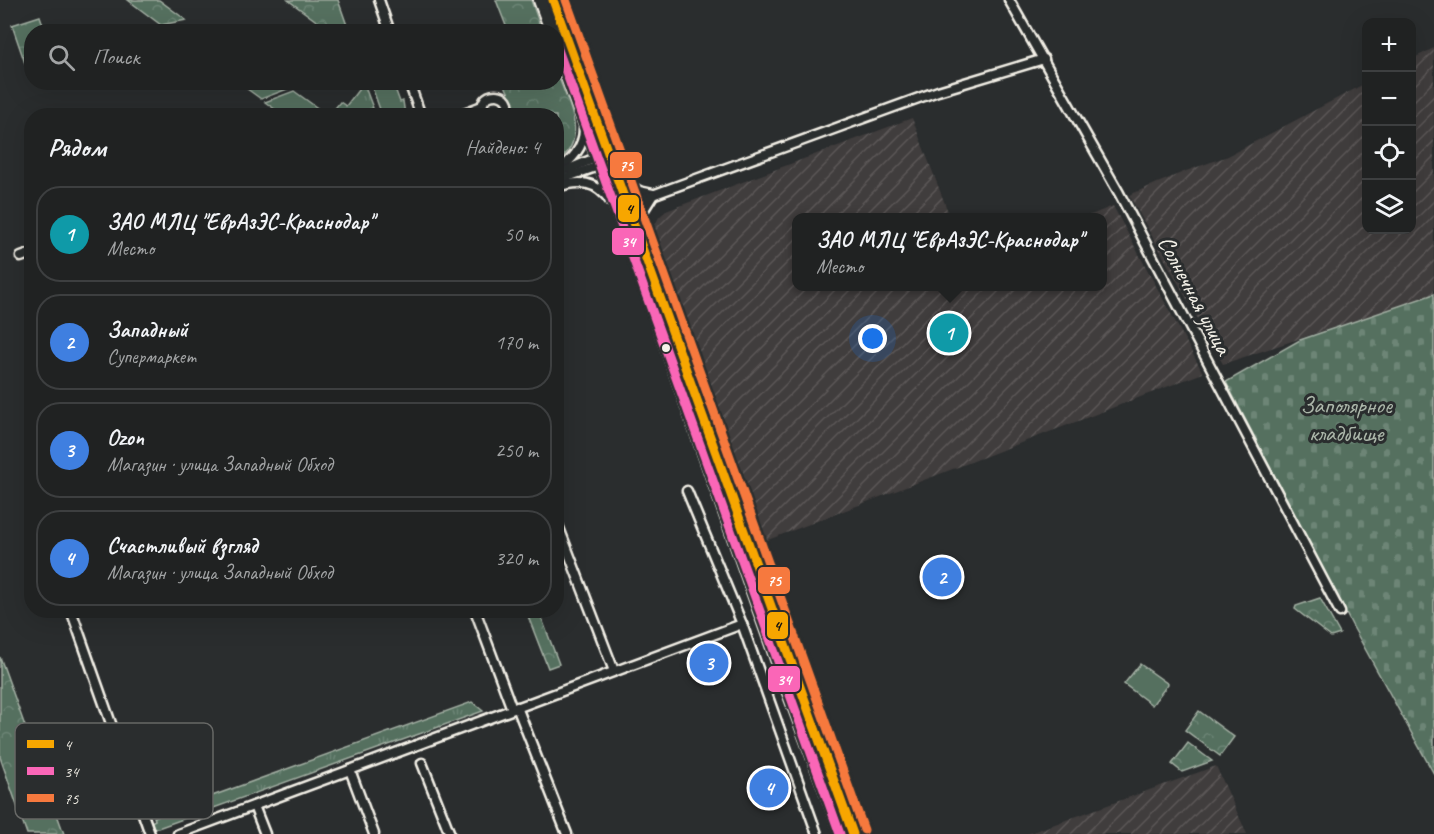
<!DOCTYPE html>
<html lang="ru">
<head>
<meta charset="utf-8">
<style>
	:root { --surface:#202222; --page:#2d2f2f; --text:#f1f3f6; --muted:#a2a4a5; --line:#3d3f40; --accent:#ffd166 }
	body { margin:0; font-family:Caveat,sans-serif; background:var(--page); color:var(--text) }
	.controls { position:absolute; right:18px; top:18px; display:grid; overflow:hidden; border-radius:12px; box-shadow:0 6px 24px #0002 }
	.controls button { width:54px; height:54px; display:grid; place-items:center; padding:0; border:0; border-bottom:2px solid var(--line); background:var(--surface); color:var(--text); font:30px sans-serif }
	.you { position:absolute; left:873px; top:339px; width:21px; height:21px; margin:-15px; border:4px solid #fff; border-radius:50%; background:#1a73e8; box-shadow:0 0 0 9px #1a73e833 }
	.badge { display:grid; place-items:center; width:39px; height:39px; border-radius:50%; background:var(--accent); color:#fff; font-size:20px; font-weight:700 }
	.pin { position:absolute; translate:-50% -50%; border:3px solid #fff; box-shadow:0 2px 6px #0006 }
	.popup { position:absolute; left:792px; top:213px; width:315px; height:78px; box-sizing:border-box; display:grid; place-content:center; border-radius:12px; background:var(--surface); filter:drop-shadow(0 2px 4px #0005); font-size:20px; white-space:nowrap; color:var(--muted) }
	.popup b { font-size:22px; color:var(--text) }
	.popup::after { content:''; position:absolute; left:50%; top:100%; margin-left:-12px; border:12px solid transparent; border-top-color:var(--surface) }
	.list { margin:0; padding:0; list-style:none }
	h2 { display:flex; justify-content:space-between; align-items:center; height:78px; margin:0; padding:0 24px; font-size:26px }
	h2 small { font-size:20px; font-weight:400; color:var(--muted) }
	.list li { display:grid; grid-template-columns:39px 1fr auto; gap:18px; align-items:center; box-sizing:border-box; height:96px; margin:0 12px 12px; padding:0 12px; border:2px solid var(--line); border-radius:24px }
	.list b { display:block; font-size:22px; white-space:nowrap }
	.list p { margin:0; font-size:20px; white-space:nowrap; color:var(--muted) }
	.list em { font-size:20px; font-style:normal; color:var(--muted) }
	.icon { flex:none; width:33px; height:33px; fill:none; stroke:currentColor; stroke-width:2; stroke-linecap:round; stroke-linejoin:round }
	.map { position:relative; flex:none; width:1434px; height:834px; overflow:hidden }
	.search { position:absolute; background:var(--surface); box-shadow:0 6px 24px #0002; left:24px; top:24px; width:540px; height:66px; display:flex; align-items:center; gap:15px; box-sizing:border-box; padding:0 21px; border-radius:24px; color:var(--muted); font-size:22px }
	.panel { position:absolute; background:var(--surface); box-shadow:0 6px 24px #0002; left:24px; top:108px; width:540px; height:510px; border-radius:24px }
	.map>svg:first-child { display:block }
	.industrial { fill:url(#industrial-furrows) }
	.grass { fill:url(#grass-tufts); stroke:#a4b0a4; stroke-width:1.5 }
	.forest { fill:url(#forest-crowns); stroke:#a4b0a4; stroke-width:1.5 }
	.cemetery { fill:url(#cemetery-stones); stroke:#a4b0a4; stroke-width:1.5 }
	.garden { fill:#54705f; stroke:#a4b0a4; stroke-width:1.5 }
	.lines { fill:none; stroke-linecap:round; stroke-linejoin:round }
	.minor-casing { stroke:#f4f1e8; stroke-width:13 }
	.trunk-casing { stroke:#f4f1e8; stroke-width:18 }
	.minor { stroke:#2a2d2e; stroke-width:8 }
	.trunk { stroke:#2a2d2e; stroke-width:14 }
	.bus-1-casing { stroke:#2a2d2e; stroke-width:14 }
	.bus-2-casing { stroke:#2a2d2e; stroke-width:14 }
	.bus-3-casing { stroke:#2a2d2e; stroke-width:14 }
	.bus-1 { stroke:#f7a600; stroke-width:9 }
	.bus-2 { stroke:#fa66b7; stroke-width:9 }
	.bus-3 { stroke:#f6793e; stroke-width:9 }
	.bus-dot { fill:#f4f1e8; stroke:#2a2d2e; stroke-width:2 }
	.labels { text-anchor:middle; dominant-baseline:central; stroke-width:6; stroke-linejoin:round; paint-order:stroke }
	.street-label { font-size:24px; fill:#f4f1e8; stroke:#2a2d2e }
	.park-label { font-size:24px; fill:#acb7aa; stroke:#2a2d2e }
	.key { fill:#2a2d2e; stroke:#676866; stroke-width:1.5 }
	.key-label { font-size:16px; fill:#f4f1e8 }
	.line-badge { stroke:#2a2d2e; stroke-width:2 }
	.badge-label { font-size:16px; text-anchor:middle; font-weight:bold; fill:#fff }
	.pale-badge-label { font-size:16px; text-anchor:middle; font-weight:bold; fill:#111 }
</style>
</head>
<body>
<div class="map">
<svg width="1434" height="834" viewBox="0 0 1434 834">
	<defs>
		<pattern id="industrial-furrows" width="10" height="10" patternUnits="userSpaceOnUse" patternTransform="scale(1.5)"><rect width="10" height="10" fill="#403c3c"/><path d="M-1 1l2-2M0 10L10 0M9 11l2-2" fill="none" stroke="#5c5958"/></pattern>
		<pattern id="grass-tufts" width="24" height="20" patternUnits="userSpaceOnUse" patternTransform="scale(1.5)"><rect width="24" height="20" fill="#54705f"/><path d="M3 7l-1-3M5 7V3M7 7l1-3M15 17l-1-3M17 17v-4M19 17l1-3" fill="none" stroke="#6d8576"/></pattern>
		<pattern id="forest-crowns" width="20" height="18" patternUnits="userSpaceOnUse" patternTransform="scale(1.5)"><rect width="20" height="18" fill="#54705f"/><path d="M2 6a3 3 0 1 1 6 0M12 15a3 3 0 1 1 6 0" fill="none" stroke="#6d8576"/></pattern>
		<pattern id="cemetery-stones" width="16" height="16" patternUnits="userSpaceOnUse" patternTransform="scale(1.5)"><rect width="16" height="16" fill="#54705f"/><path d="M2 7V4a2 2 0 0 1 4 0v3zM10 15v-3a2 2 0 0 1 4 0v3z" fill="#6d8576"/></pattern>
	</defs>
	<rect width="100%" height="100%" fill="#2a2d2e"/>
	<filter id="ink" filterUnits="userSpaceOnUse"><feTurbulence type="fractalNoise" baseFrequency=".0167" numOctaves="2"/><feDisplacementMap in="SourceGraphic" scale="12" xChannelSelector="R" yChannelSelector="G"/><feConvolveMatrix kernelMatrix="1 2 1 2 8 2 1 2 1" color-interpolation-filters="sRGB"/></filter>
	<g filter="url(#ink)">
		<!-- industrial -->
		<g class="industrial">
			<polygon points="1434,48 1434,294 1223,364 1129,195 1186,171 1228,156 1366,83 1366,230 1412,230 1412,59"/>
			<polygon points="912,118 950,217 796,218 796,286 1102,286 1102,218 1086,217 1113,206 1203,373 760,543 654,237 654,227 659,217 666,211"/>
			<polygon points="1216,766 1247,834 1027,834"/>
		</g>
		<!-- grass -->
		<g class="grass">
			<polygon points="374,82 393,83 400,102 403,101 405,115 382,115 372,87"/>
			<path d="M365,87l8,21c-13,5 -28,13 -41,4l8,-10 6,4 13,-17z"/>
			<polygon points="472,702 483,711 158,828 154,828 151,822 155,820 154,817"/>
		</g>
		<!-- forest -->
		<g class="forest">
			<polygon points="128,0 159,0 186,20 161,25"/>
			<polygon points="288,0 338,0 349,31 330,31"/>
			<polygon points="496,0 531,0 542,31 508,31"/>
			<polygon points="40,16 45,31 32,32 31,68 27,69 12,25"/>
			<path d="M557,72c10,31 34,66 0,90l-1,-46 -44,-1 1,-12 -9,-20 52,-1z"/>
			<polygon points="239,83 283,83 290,88 261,99"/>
			<polygon points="1320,598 1340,634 1331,637 1295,609 1296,606"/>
			<polygon points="526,611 539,611 559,664 548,668"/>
			<polygon points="0,657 64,834 27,834 0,757"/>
			<polygon points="1199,711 1234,737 1220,756 1185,730"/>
			<polygon points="1188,743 1212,761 1182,772 1172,764"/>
		</g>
		<!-- cemetery -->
		<polygon class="cemetery" points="1434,294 1434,774 1352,625 1226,382 1300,340"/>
		<!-- garden -->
		<g class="garden">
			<polygon points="294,91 327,115 283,115 265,102"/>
			<polygon points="1140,664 1168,684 1152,705 1124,684"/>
		</g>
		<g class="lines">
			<defs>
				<g id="minor">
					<polyline points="379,0 390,32"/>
					<polyline points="1009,0 1119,193 1340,612"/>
					<polyline points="409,82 421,116"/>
					<polyline points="456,116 482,106"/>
					<path d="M485,116c-14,-28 35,-28 21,0"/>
					<path d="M556,172c15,-11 28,-24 28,-43"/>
					<polyline points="558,172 569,169 603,155"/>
					<polyline points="619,178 639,191 653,194"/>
					<polyline points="556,181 604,164"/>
					<path d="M556,187c23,-7 40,-7 55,15"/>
					<polyline points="625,205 938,91 1044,59"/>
					<polyline points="639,226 643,211 653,195"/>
					<polyline points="21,257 32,253"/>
					<polyline points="687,491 742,624 817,834"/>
					<polyline points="556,520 614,671"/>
					<polyline points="71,610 150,834"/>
					<polyline points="475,610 512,709"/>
					<polyline points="517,707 567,834"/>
					<polyline points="422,763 450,834"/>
					<polyline points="350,770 374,834"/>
					<polyline points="254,806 265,834"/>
					<polyline points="178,834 742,624"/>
				</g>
				<g id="trunk">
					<polyline points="541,0 553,32"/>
					<polyline points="553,0 645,251 760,580 853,834"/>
					<polyline points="556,42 635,255 786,682 843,834"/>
				</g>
			</defs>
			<!-- minor casing -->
			<use href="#minor" class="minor-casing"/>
			<!-- trunk casing -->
			<use href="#trunk" class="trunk-casing"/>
			<!-- minor -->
			<use href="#minor" class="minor"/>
			<!-- trunk -->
			<use href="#trunk" class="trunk"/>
			<defs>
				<path id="bus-1" d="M553,0c102,277 198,557 300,834"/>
				<path id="bus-2" d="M556,44c97,263 188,527 284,790"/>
				<path id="bus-3" d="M566,0c101,276 197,554 298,830"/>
			</defs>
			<!-- bus-1 casing -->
			<use href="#bus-1" class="bus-1-casing"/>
			<!-- bus-2 casing -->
			<use href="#bus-2" class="bus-2-casing"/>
			<!-- bus-3 casing -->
			<use href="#bus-3" class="bus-3-casing"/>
			<!-- bus-1 -->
			<use href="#bus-1" class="bus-1"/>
			<!-- bus-2 -->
			<use href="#bus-2" class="bus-2"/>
			<!-- bus-3 -->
			<use href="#bus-3" class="bus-3"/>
		</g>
	</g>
	<!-- markers -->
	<circle class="bus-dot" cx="666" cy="348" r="5"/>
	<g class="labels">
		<!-- street labels -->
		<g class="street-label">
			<text transform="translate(1195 295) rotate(62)">Солнечная улица</text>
		</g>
		<!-- park labels -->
		<g class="park-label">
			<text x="1346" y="405">Заполярное<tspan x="1346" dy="28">кладбище</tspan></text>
		</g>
	</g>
	<!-- legend -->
	<rect x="15" y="723" width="198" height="96" rx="9" class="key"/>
	<rect x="27" y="740" width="27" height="8" fill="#f7a600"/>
	<rect x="27" y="767" width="27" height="8" fill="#fa66b7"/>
	<rect x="27" y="794" width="27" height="8" fill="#f6793e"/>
	<g class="key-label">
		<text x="64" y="750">4</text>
		<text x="64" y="777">34</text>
		<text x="64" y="804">75</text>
	</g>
	<g class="line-badge">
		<rect x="609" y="151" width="34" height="28" rx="6" fill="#f6793e"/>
		<rect x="617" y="194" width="23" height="29" rx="6" fill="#f7a600"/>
		<rect x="611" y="227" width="34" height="29" rx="6" fill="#fa66b7"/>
		<rect x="757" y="566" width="34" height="29" rx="6" fill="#f6793e"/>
		<rect x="766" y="611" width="23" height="29" rx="6" fill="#f7a600"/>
		<rect x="767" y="665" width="34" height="28" rx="6" fill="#fa66b7"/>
	</g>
	<g class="badge-label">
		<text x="626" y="171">75</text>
		<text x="628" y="247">34</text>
		<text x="774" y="586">75</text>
		<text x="784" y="685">34</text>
	</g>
	<g class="pale-badge-label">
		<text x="629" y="214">4</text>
		<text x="777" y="631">4</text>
	</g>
</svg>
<div class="controls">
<button>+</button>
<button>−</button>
<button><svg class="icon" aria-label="locate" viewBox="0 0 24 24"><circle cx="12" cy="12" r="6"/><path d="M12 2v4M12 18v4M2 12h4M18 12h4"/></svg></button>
<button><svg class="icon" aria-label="layers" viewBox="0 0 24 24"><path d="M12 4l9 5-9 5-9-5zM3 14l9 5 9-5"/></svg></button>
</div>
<div class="you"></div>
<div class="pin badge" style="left:949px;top:333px;background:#0f9aa8">1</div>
<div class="popup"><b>ЗАО МЛЦ &quot;ЕврАзЭС-Краснодар&quot;</b>Место</div>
<div class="pin badge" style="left:942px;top:577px;background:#3f7fe0">2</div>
<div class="pin badge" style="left:709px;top:663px;background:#3f7fe0">3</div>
<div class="pin badge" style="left:769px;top:788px;background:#3f7fe0">4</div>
<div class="search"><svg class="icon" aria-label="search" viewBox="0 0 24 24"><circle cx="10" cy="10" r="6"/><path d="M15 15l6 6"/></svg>Поиск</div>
<section class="panel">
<h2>Рядом<small>Найдено: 4</small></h2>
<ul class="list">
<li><span class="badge" style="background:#0f9aa8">1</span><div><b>ЗАО МЛЦ &quot;ЕврАзЭС-Краснодар&quot;</b><p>Место</p></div><em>50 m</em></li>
<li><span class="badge" style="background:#3f7fe0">2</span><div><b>Западный</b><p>Супермаркет</p></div><em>170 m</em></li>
<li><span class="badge" style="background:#3f7fe0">3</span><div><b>Ozon</b><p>Магазин · улица Западный Обход</p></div><em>250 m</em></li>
<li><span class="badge" style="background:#3f7fe0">4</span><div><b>Счастливый взгляд</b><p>Магазин · улица Западный Обход</p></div><em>320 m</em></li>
</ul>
</section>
</div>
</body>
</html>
